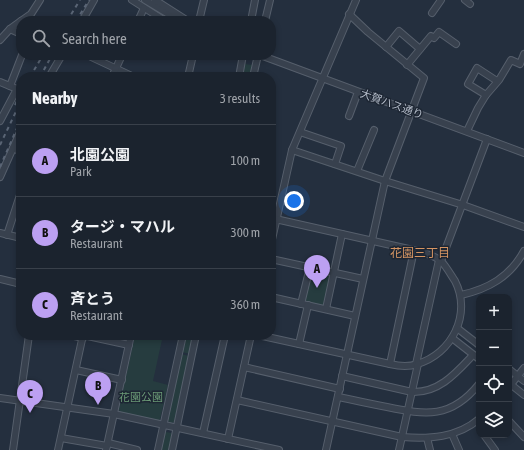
<!DOCTYPE html>
<html lang="en">
<head>
<meta charset="utf-8">
<style>
	:root { --surface:#1b232e; --page:#242b36; --text:#f1f3f6; --muted:#a0a4aa; --line:#39404a; --accent:#bca0f2 }
	body { margin:0; font-family:"Asap Condensed","Noto Sans JP",sans-serif; background:var(--page); color:var(--text) }
	.controls { position:absolute; right:12px; bottom:12px; display:grid; overflow:hidden; border-radius:8px; box-shadow:0 2px 6px #0003 }
	.controls button { width:36px; height:36px; display:grid; place-items:center; padding:0; border:0; border-bottom:1px solid var(--line); background:var(--surface); color:var(--text); font:20px sans-serif }
	.you { position:absolute; left:294px; top:201px; width:14px; height:14px; margin:-10px; border:3px solid #fff; border-radius:50%; background:#1a73e8; box-shadow:0 0 0 6px #1a73e833 }
	.badge { display:grid; place-items:center; width:26px; height:26px; border-radius:50%; background:var(--accent); color:#111; font-size:13px; font-weight:700 }
	.pin { position:absolute; translate:-50% -33px; filter:drop-shadow(0 1px 2px #0008) }
	.pin::after { content:''; position:absolute; top:21px; width:14px; height:12px; background:inherit; clip-path:polygon(0 0,100% 0,50% 100%) }
	.list { margin:0; padding:0; list-style:none }
	h2 { display:flex; justify-content:space-between; align-items:center; height:52px; margin:0; padding:0 16px; font-size:17px }
	h2 small { font-size:13px; font-weight:400; color:var(--muted) }
	.list li { display:grid; grid-template-columns:26px 1fr auto; gap:12px; align-items:center; box-sizing:border-box; height:72px; padding:0 16px; border-top:1px solid var(--line) }
	.list b { display:block; font-size:15px; white-space:nowrap }
	.list p { margin:0; font-size:13px; white-space:nowrap; color:var(--muted) }
	.list em { font-size:13px; font-style:normal; color:var(--muted) }
	.icon { flex:none; width:22px; height:22px; fill:none; stroke:currentColor; stroke-width:2; stroke-linecap:round; stroke-linejoin:round }
	.map { position:relative; flex:none; width:524px; height:450px; overflow:hidden }
	.search { position:absolute; background:var(--surface); box-shadow:0 2px 6px #0003; left:16px; top:16px; width:260px; height:44px; display:flex; align-items:center; gap:10px; box-sizing:border-box; padding:0 14px; border-radius:16px; color:var(--muted); font-size:15px }
	.panel { position:absolute; background:var(--surface); box-shadow:0 2px 6px #0003; left:16px; top:72px; width:260px; height:268px; border-radius:16px }
	.map>svg:first-child { display:block }
	.green { fill:#263c3f }
	.lines { fill:none; stroke-linecap:round; stroke-linejoin:round }
	.minor-casing { stroke:#565f6c; stroke-width:8 }
	.minor { stroke:#38414e; stroke-width:6 }
	.rail { stroke:#5a6575; stroke-width:2; stroke-dasharray:4 4; stroke-linecap:butt }
	.labels { text-anchor:middle; dominant-baseline:central; stroke-width:3; stroke-linejoin:round; paint-order:stroke }
	.street-label { font-size:11px; fill:#b4bcc9; stroke:#1d2633 }
	.park-label { font-size:11px; fill:#6b9a76; stroke:#1d2633 }
	.neighbourhood-label { font-size:12px; fill:#d59563; stroke:#1d2633 }
</style>
</head>
<body>
<div class="map">
<svg width="524" height="450" viewBox="0 0 524 450">
	<rect width="100%" height="100%" fill="#242f3e"/>
	<!-- green -->
	<g class="green">
		<polygon points="244,64 253,65 250,77 241,77"/>
		<polygon points="313,270 329,274 330,276 324,305 322,306 305,303 303,301 310,271"/>
		<polygon points="135,335 163,335 153,381 168,385 160,419 158,421 120,412 119,409"/>
		<polygon points="185,335 194,335 190,354 182,352"/>
		<polygon points="181,354 189,356 175,422 171,423 167,420"/>
		<polygon points="166,432 171,433 172,435 169,450 160,450 164,433"/>
	</g>
	<g class="lines">
		<defs>
			<g id="minor">
				<polyline points="132,0 165,21"/>
				<polyline points="145,0 180,21"/>
				<polyline points="155,0 188,21"/>
				<polyline points="465,0 470,4"/>
				<polyline points="432,13 441,0"/>
				<polyline points="21,21 31,14 40,0"/>
				<polyline points="82,21 94,0"/>
				<polyline points="138,21 144,8"/>
				<polyline points="199,21 204,0"/>
				<polyline points="251,21 255,0"/>
				<polyline points="265,21 270,0"/>
				<polyline points="10,29 21,34"/>
				<polyline points="0,40 10,29 21,21"/>
				<polyline points="386,47 399,31 420,49"/>
				<polyline points="87,55 134,77"/>
				<polyline points="260,55 524,153"/>
				<polyline points="407,65 431,36 434,38 439,32 456,44"/>
				<polyline points="49,77 62,55"/>
				<polyline points="112,77 122,55"/>
				<polyline points="188,77 193,55"/>
				<polyline points="239,77 243,55"/>
				<polyline points="253,77 258,55"/>
				<polyline points="0,82 17,89 0,121"/>
				<polyline points="10,86 22,55"/>
				<polyline points="486,95 468,84 477,68 497,81"/>
				<polyline points="349,116 358,92"/>
				<polyline points="467,131 478,108 486,95 499,80 511,60 520,64 524,54"/>
				<polyline points="300,132 341,146 335,164"/>
				<polyline points="13,148 21,152"/>
				<polyline points="292,150 385,181 463,205 524,227"/>
				<polyline points="357,171 374,130"/>
				<polyline points="0,177 21,130"/>
				<polyline points="0,233 21,238"/>
				<polyline points="7,235 20,195"/>
				<polyline points="271,244 292,150 356,0"/>
				<polyline points="271,259 363,279"/>
				<polyline points="441,261 487,139"/>
				<polyline points="0,279 21,284"/>
				<path d="M461,295c27,-6 49,-18 63,-44"/>
				<polyline points="271,297 355,316"/>
				<polyline points="301,304 310,267"/>
				<polyline points="326,309 342,234"/>
				<polyline points="457,328 479,345"/>
				<polyline points="70,335 83,338"/>
				<polyline points="83,335 129,345"/>
				<path d="M258,335l132,29c8,2 19,3 27,0 35,-10 55,-50 38,-83 -4,-6 -9,-15 -14,-20 -5,-4 -13,-7 -19,-9l-151,-34"/>
				<polyline points="452,338 479,359"/>
				<polyline points="299,344 308,305"/>
				<polyline points="390,364 414,250"/>
				<polyline points="416,364 439,260"/>
				<polyline points="244,367 340,389"/>
				<polyline points="509,369 524,381"/>
				<polyline points="76,370 122,380"/>
				<path d="M342,376l70,16c27,1 44,-19 61,-37"/>
				<polyline points="509,383 524,395"/>
				<polyline points="509,387 524,368"/>
				<path d="M338,397c16,3 32,7 49,10 39,8 64,12 92,-23"/>
				<polyline points="0,398 114,414 279,450"/>
				<path d="M237,400l165,37c27,2 55,1 77,-18"/>
				<polyline points="509,421 524,437"/>
				<polyline points="203,433 225,335"/>
				<polyline points="452,434 459,450"/>
				<polyline points="484,435 495,450"/>
				<polyline points="61,438 107,446"/>
				<polyline points="427,438 430,450"/>
				<polyline points="228,439 251,335"/>
				<polyline points="108,443 137,450"/>
				<polyline points="13,450 29,335"/>
				<polyline points="58,450 83,335"/>
				<polyline points="106,450 131,335"/>
				<polyline points="158,450 183,335"/>
				<polyline points="172,450 196,335"/>
				<polyline points="326,450 385,181 424,78 368,32 349,14"/>
				<polyline points="399,450 418,364"/>
			</g>
		</defs>
		<!-- minor casing -->
		<use href="#minor" class="minor-casing"/>
		<!-- minor -->
		<use href="#minor" class="minor"/>
		<!-- rail -->
		<g class="rail">
			<polyline points="67,21 80,0"/>
			<polyline points="76,21 89,0"/>
			<polyline points="30,77 43,55"/>
			<polyline points="40,77 52,55"/>
			<polyline points="15,105 21,92"/>
			<polyline points="0,145 21,101"/>
			<polyline points="0,167 21,119"/>
		</g>
	</g>
	<g class="labels">
		<!-- street labels -->
		<g class="street-label">
			<text transform="translate(392 104) rotate(20)">大賀ハス通り</text>
		</g>
		<!-- park labels -->
		<g class="park-label">
			<text x="141" y="397">花園公園</text>
		</g>
		<!-- neighbourhood labels -->
		<g class="neighbourhood-label">
			<text x="420" y="253">花園三丁目</text>
		</g>
	</g>
</svg>
<div class="controls">
<button>+</button>
<button>−</button>
<button><svg class="icon" aria-label="locate" viewBox="0 0 24 24"><circle cx="12" cy="12" r="6"/><path d="M12 2v4M12 18v4M2 12h4M18 12h4"/></svg></button>
<button><svg class="icon" aria-label="layers" viewBox="0 0 24 24"><path d="M12 4l9 5-9 5-9-5zM3 14l9 5 9-5"/></svg></button>
</div>
<div class="you"></div>
<div class="pin badge" style="left:317px;top:288px">A</div>
<div class="pin badge" style="left:98px;top:405px">B</div>
<div class="pin badge" style="left:30px;top:413px">C</div>
<div class="search"><svg class="icon" aria-label="search" viewBox="0 0 24 24"><circle cx="10" cy="10" r="6"/><path d="M15 15l6 6"/></svg>Search here</div>
<section class="panel">
<h2>Nearby<small>3 results</small></h2>
<ul class="list">
<li><span class="badge">A</span><div><b>北園公園</b><p>Park</p></div><em>100 m</em></li>
<li><span class="badge">B</span><div><b>タージ・マハル</b><p>Restaurant</p></div><em>300 m</em></li>
<li><span class="badge">C</span><div><b>斉とう</b><p>Restaurant</p></div><em>360 m</em></li>
</ul>
</section>
</div>
</body>
</html>
